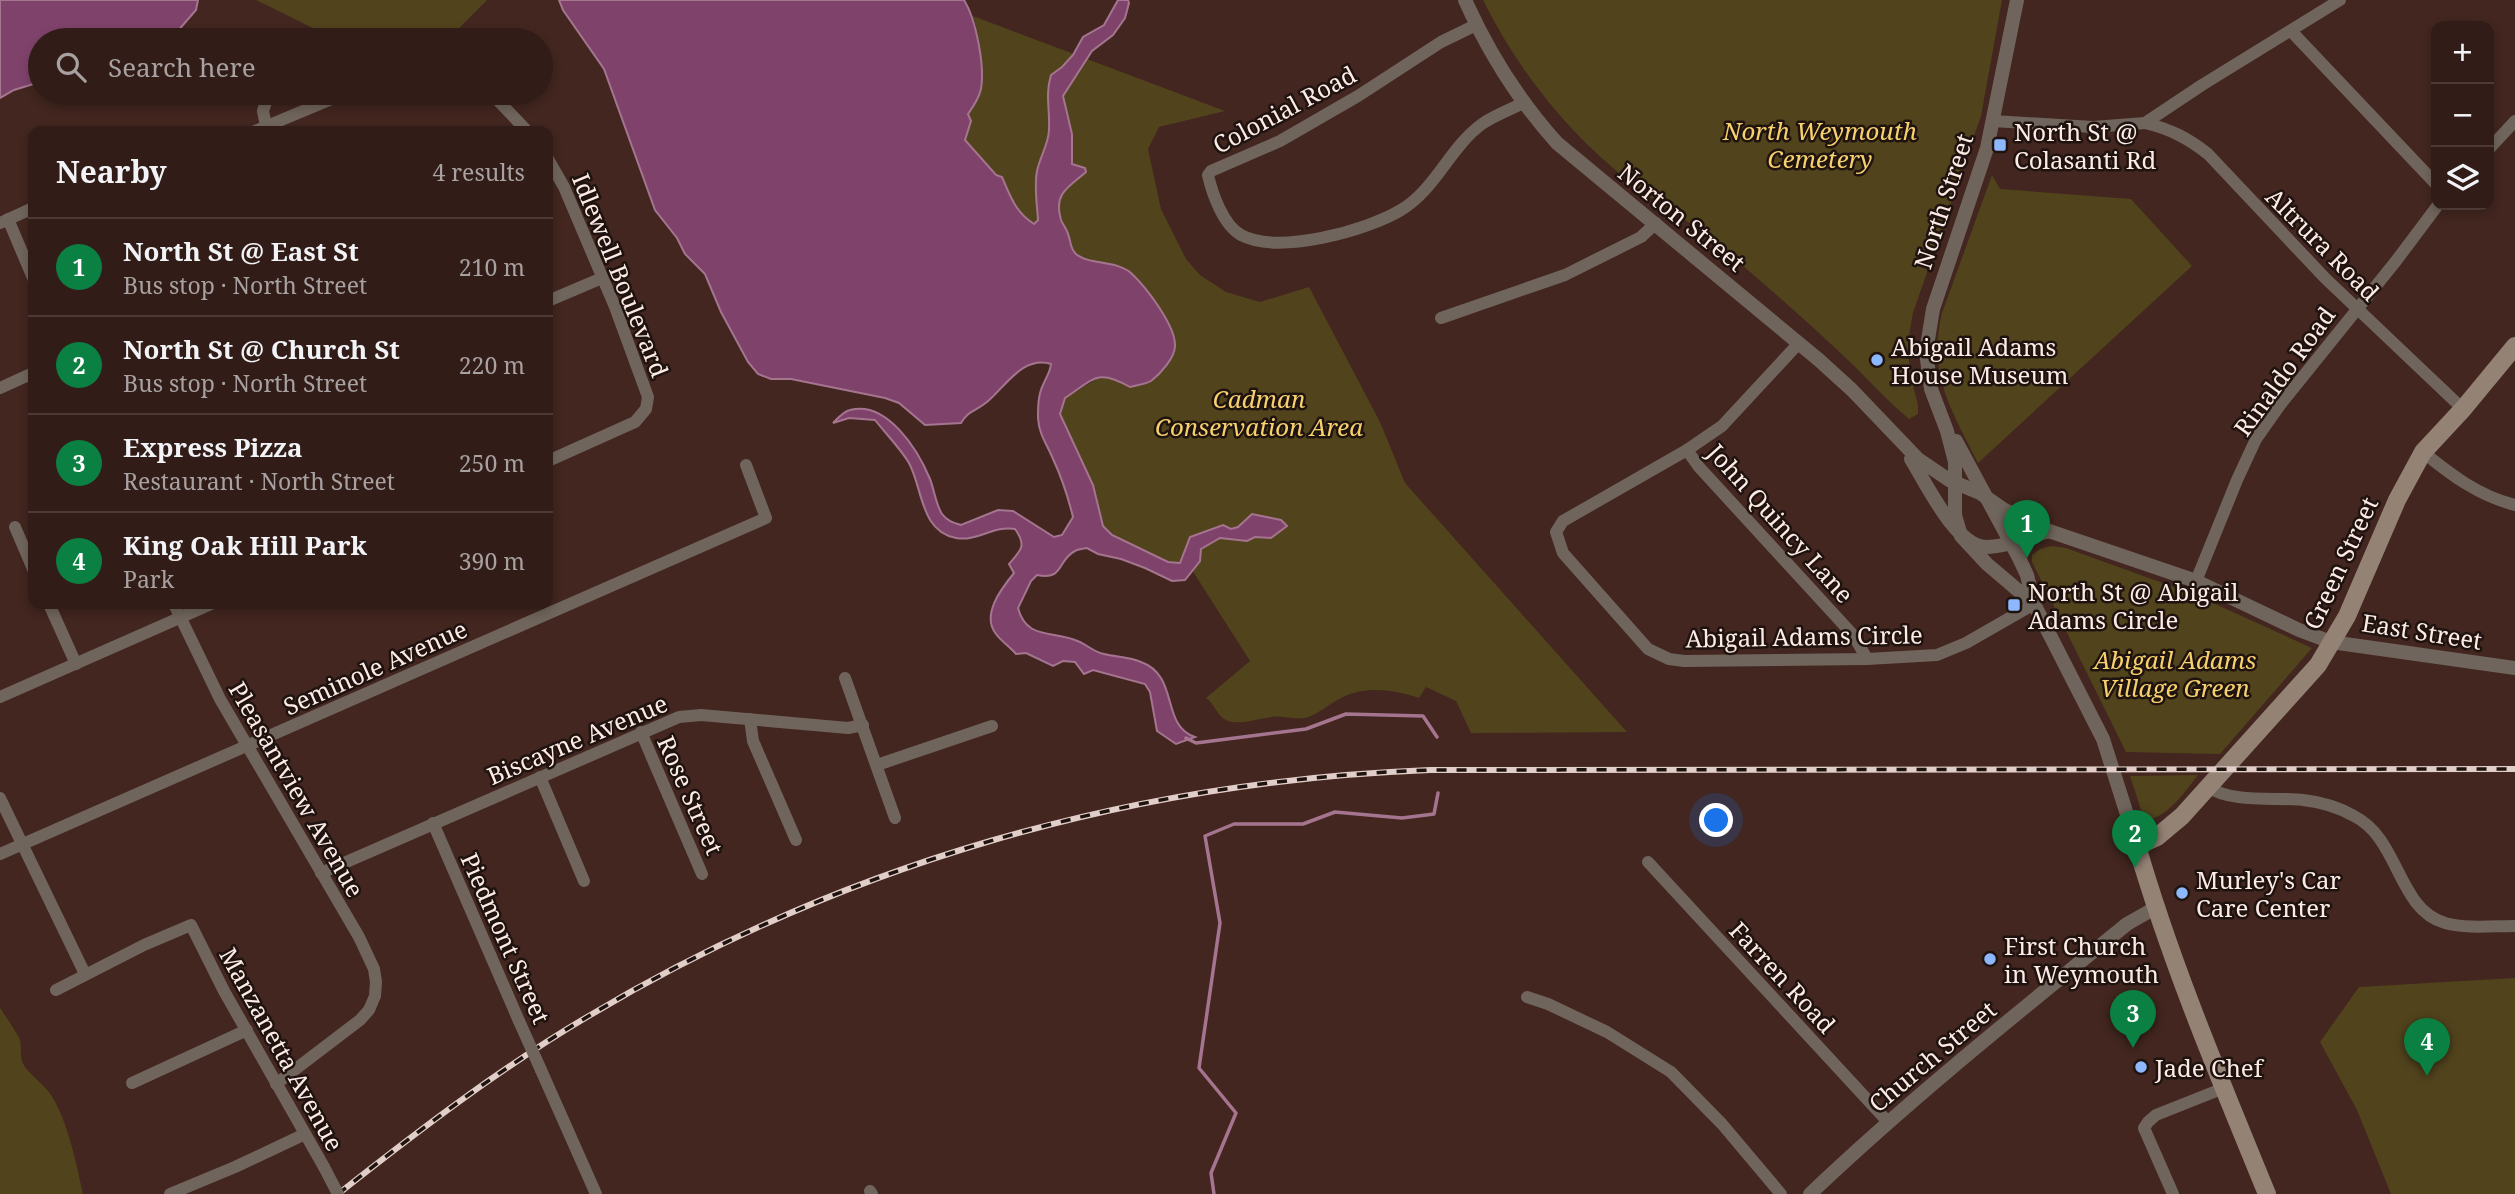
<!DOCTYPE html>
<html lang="en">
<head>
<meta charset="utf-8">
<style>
	:root { --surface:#321c17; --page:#3a2520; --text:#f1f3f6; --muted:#a8a1a1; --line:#4d3a36; --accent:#0b8043 }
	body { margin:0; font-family:"Noto Serif",serif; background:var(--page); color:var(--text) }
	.controls { position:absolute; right:21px; top:21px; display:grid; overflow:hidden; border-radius:14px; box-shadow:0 4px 10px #0003 }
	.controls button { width:63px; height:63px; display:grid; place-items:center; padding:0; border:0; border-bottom:2px solid var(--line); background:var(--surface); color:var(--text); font:35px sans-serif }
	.you { position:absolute; left:1717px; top:821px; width:24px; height:24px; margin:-18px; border:5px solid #fff; border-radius:50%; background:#1a73e8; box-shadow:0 0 0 10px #1a73e833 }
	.badge { display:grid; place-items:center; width:46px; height:46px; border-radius:50%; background:var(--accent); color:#fff; font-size:23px; font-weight:700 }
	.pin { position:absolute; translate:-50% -58px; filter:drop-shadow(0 2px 4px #0008) }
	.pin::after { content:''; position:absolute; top:37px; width:24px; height:21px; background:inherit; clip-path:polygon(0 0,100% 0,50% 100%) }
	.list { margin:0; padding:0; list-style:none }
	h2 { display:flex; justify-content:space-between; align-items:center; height:91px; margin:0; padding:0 28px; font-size:30px }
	h2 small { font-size:23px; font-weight:400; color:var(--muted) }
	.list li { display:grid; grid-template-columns:46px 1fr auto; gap:21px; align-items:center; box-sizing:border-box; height:98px; padding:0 28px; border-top:2px solid var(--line) }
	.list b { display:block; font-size:26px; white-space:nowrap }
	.list p { margin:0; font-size:23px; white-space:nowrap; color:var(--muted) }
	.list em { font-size:23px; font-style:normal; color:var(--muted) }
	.icon { flex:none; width:38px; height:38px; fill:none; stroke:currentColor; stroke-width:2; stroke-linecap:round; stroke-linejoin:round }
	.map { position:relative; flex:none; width:2515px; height:1194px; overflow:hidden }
	.search { position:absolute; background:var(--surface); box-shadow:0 4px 10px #0003; left:28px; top:28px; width:525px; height:77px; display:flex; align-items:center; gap:18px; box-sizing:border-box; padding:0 24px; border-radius:38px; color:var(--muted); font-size:26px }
	.panel { position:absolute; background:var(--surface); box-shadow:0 4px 10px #0003; left:28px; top:126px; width:525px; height:483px; border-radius:14px }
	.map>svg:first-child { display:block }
	.green { fill:#51431c }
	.water { fill:#7f436b; stroke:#a57590; stroke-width:2 }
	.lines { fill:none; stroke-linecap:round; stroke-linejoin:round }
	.stream { stroke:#a57590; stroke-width:3.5 }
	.minor { stroke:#70655c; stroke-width:12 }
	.tertiary { stroke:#70655c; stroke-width:14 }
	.secondary { stroke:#948375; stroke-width:18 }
	.rail-casing { stroke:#e2cec8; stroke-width:6 }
	.rail { stroke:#1f1310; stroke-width:3.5; stroke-dasharray:10; stroke-linecap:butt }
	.minor-bridge { stroke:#70655c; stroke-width:12 }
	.poi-dot { fill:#8eb8fd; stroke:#1f1310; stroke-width:2.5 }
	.labels { text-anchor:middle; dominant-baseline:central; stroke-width:5; stroke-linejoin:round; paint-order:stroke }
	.street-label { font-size:24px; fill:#feebe6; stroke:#1f1310 }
	.park-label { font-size:24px; font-style:italic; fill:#f7d16c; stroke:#1f1310 }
	.poi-label { font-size:24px; fill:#feebe6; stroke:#1f1310; text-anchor:start }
</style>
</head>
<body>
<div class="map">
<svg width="2515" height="1194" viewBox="0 0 2515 1194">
	<rect width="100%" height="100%" fill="#42261f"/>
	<!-- green -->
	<g class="green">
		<polygon points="256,0 487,0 449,38 449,40 317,40 321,32"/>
		<path d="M1483,0h519l-21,116 -68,197c-5,23 -6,44 -1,68 2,13 7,19 6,33l-9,5c-22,-18 -41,-40 -61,-59 -40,-38 -82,-75 -124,-110 -29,-26 -64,-45 -95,-69 -62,-48 -111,-111 -146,-181z"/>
		<path d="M973,16l252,95 -66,16 -11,22 13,60 25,50 14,16 26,17 34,10 49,-15 71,135 25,61 222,249 -156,1 -15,-32 -30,-14 -7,11c-25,-8 -53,-13 -78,0 -12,6 -21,15 -33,19 -11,4 -25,-2 -37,0 -13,2 -31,8 -43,4 -11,-4 -13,-17 -22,-23l44,-37 -58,-91 8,-9 1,-12 19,-11 27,3 8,-4 16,1 -19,-24 -14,13 -54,27 -4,9 -12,-1 -56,-27 -9,-9 -10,-41 -33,-71 5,-16 35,-21 10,-1 20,11 45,-38v-10l-7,-15 -92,-70 -5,-7c-38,-24 -52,-26 -69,-70l-6,-2 -31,-35 6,-19 -3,-7c16,-25 14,-70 5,-98z"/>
		<path d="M1992,175l8,14 131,10 61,67 -214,197c-26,-52 -51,-89 -36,-150z"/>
		<polygon points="2052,546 2066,548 2193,594 2312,648 2220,754 2126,752 2032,562 2032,555 2040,549"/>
		<path d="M2198,775c-12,15 -33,47 -54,44l-14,-43z"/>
		<polygon points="2515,978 2515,1194 2391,1194 2357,1110 2320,1042 2359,987"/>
		<path d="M0,1008c3,4 19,28 20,32 2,10 -1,18 5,27 7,10 19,17 26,28 16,24 26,70 32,99h-83z"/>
	</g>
	<!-- water -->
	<g class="water">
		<polygon points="0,0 198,0 196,10 170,40 40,40 40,82 14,90 0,98"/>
		<path d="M559,0h405c12,19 21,66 17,89 -2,9 -8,18 -13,25l3,7 -6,19 31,35 6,2c8,19 14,36 32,47l4,-4c-1,-16 -4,-34 -1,-49 3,-15 12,-27 12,-42 1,-20 -4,-34 2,-54l11,-8 11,-12 10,-18 21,-12 14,-25h10l1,3 -4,15 -12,17 -21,16 -29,45 9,38v30l13,4 1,4c-17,15 -33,21 -25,48 2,5 6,9 7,14 3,7 2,15 8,20 13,11 40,6 55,19 15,14 45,53 44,73 0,12 -15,28 -24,35 -5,3 -14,4 -21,6 -33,-19 -36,-8 -65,11l-5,16 33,71 10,41 9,9 56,27 12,1 10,-26 33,-12 8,4 7,-2 14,-13 29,6 6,6 -16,12 -16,-1 -8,4 -27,-3 -19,11 -1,12 -15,19 -13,1 -27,-13 -24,-9 -23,-5 -11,-6c-4,1 -9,1 -12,3 -18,9 -11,30 -38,24l-6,6 -13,27c8,31 33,23 57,32 10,3 18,12 29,14 12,3 26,3 37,8 39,14 19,63 54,75l-19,7 -19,-13 -7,-39 -5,-8 -52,-14 -9,4 -9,-12 -12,-1 -10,5 -27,-13 -10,1c-6,-7 -15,-13 -20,-20 -15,-19 5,-45 18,-61l-5,-9c12,-14 18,-18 6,-35 -21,-4 -38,13 -59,9 -36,-7 -33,-49 -47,-75 -9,-15 -23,-29 -34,-43l-26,-2 -16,5c5,-5 11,-12 17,-13 37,-10 68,40 80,69 4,10 6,26 12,35 5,7 12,9 19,11l37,-15 15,1 41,26 8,-2 11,-18c-5,-20 -11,-39 -20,-58 -6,-15 -14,-24 -15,-41 0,-11 0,-23 5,-33 3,-8 7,-12 8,-21 -28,-9 -46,23 -64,38 -11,9 -18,8 -26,21l-36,2 -26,-22 -14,-5 -94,-19h-20l-13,-5 -10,-12 -27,-50 -16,-38 -20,-20 -8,-16 -22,-28 -51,-141 -41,-59z"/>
	</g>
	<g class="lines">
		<!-- stream -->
		<g class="stream">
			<polyline points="1186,738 1196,743 1306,729 1346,714 1423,716 1437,737"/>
			<polyline points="1214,1194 1211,1173 1236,1113 1199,1068 1220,923 1205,836 1234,824 1303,824 1335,812 1402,818 1434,814 1438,793"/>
		</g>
		<!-- minor -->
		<g class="minor">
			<path d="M1476,25l-35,17 -83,54 -78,45 -69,30 -3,4c4,18 15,50 33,60 37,20 125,-4 160,-25 35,-21 49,-63 81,-86 13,-9 30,-15 43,-22"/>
			<polyline points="2291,31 2436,184"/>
			<polyline points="303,40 304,39"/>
			<polyline points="491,93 527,131"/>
			<polyline points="1993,121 2093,127 2145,123 2202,85 2340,0"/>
			<path d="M2145,123c25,6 43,15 63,31l117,124 138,131"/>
			<polyline points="266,126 263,111 269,93"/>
			<polyline points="255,131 346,93"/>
			<polyline points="2489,149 2515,121"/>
			<polyline points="548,159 564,187 615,307 648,397 646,409 635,422 548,461"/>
			<polyline points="8,219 33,278"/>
			<polyline points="0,223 33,208"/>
			<polyline points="548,301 602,278"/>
			<polyline points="1441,318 1565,275 1641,237 1656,223"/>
			<polyline points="1799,343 1722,426 1687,450 1563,521 1556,532 1563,553 1648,649 1669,659 1684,661 1867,659 1937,655 1966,643 2034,604"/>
			<polyline points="0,388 33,373"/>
			<polyline points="1687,450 1699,467 1854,636 1867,659"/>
			<path d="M2423,452c28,23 56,44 92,53"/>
			<polyline points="15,527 33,569"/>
			<polyline points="2196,581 2237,480 2256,439 2280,405 2396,261 2438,205"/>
			<polyline points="49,604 76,664"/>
			<polyline points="174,604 220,699 359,937 374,969 376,982 375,996 369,1010 360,1020 276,1084"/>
			<polyline points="845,678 895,818"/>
			<polyline points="0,697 211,604"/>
			<polyline points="750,719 753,741 796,840"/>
			<polyline points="641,732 702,874"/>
			<polyline points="877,765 992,726"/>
			<polyline points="540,777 584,881"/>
			<path d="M2209,787c20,16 69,10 94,13 19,2 35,7 51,16 46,23 43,93 91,107 22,6 48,3 70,3"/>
			<polyline points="0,798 85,974"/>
			<polyline points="433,823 519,1021"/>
			<polyline points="0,854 766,518 746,465"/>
			<polyline points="1648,862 1888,1122"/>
			<polyline points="321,873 679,717 701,715 848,728 863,725"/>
			<polyline points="56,990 144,945 191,925 224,991 324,1167"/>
			<polyline points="1527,997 1548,1004 1607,1032 1671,1072 1722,1124 1781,1194"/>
			<polyline points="541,1070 596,1194"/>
			<polyline points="132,1083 247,1030"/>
			<polyline points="870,1191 872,1194"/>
			<polyline points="170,1194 235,1167 305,1134"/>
			<polyline points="2173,1194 2144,1128 2148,1122 2156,1115 2224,1088"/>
		</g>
		<!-- tertiary -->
		<g class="tertiary">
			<path d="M1465,0c23,51 55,102 92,143l262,217 33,30 66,69 31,21 31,13 23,16 46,22 147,50 103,49 32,12 184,26"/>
			<polyline points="2017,0 1987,148 1933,309 1926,352 1931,389 1947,431 1955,462 1955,515 1961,536 1987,564 2034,604"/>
			<polyline points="1956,441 2019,558 2027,575 2034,604 2103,739 2137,846"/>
			<path d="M1911,459c15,24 45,88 75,88 21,0 44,-11 63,-16"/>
			<path d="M1810,1194c101,-96 210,-183 317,-270l28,-16"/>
		</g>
		<!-- secondary -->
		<path class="secondary" d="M2267,1194c-47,-115 -95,-228 -130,-348l20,-9 25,-21 136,-151 29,-49 50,-116 26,-48 40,-43 52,-63"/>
		<defs>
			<path id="rail" d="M338,1194c80,-63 161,-125 249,-177 256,-153 545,-236 843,-247l1085,-1"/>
		</defs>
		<!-- rail casing -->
		<use href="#rail" class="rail-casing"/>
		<!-- rail -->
		<use href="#rail" class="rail"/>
		<!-- minor-bridge -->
		<g class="minor-bridge">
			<polyline points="519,1021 541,1070"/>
			<polyline points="324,1167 338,1194"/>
		</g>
	</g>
	<!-- markers -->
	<g class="poi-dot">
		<rect x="1993" y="138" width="14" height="14" rx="3.5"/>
		<circle cx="1877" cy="360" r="7"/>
		<rect x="2007" y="598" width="14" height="14" rx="3.5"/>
		<circle cx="2182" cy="893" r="7"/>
		<circle cx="1990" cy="959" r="7"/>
		<circle cx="2141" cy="1067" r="7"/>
	</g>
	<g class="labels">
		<!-- street labels -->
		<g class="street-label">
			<text transform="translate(1284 109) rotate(-28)">Colonial Road</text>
			<text transform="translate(1943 201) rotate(-72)">North Street</text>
			<text transform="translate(1682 217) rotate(39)">Norton Street</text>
			<text transform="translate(2323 244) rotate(45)">Altrura Road</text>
			<text transform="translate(621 275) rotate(68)">Idlewell Boulevard</text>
			<text transform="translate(2284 371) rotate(-54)">Rinaldo Road</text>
			<text transform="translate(1781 523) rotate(48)">John Quincy Lane</text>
			<text transform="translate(2340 563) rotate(-65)">Green Street</text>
			<text transform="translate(2422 631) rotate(9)">East Street</text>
			<text transform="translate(1804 636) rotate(-1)">Abigail Adams Circle</text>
			<text transform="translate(375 667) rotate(-24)">Seminole Avenue</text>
			<text transform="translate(577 739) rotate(-23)">Biscayne Avenue</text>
			<text transform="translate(297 789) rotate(60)">Pleasantview Avenue</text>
			<text transform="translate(691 795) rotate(66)">Rose Street</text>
			<text transform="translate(506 938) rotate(66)">Piedmont Street</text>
			<text transform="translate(1783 977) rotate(47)">Farren Road</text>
			<text transform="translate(282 1049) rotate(61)">Manzanetta Avenue</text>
			<text transform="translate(1932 1056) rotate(-40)">Church Street</text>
		</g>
		<!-- park labels -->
		<g class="park-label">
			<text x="1820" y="130">North Weymouth<tspan x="1820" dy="28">Cemetery</tspan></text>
			<text x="1259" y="398">Cadman<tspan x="1259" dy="28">Conservation Area</tspan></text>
			<text x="2175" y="659">Abigail Adams<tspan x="2175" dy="28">Village Green</tspan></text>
		</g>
		<!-- poi labels -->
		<g class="poi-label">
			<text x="2014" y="131">North St @<tspan x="2014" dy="28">Colasanti Rd</tspan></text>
			<text x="1891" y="346">Abigail Adams<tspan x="1891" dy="28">House Museum</tspan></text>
			<text x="2028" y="591">North St @ Abigail<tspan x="2028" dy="28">Adams Circle</tspan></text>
			<text x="2196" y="879">Murley's Car<tspan x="2196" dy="28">Care Center</tspan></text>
			<text x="2004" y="945">First Church<tspan x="2004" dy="28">in Weymouth</tspan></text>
			<text x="2155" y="1067">Jade Chef</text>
		</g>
	</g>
</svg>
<div class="controls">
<button>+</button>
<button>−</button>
<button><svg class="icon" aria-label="layers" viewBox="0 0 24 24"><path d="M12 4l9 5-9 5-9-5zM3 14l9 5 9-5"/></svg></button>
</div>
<div class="you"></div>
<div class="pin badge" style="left:2027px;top:558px">1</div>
<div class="pin badge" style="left:2135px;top:868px">2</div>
<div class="pin badge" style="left:2133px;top:1048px">3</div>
<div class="pin badge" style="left:2427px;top:1076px">4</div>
<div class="search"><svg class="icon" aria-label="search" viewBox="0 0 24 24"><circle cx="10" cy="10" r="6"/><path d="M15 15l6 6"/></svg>Search here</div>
<section class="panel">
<h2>Nearby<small>4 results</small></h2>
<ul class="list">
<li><span class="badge">1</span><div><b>North St @ East St</b><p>Bus stop · North Street</p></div><em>210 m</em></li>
<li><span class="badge">2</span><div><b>North St @ Church St</b><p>Bus stop · North Street</p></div><em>220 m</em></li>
<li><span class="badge">3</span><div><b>Express Pizza</b><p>Restaurant · North Street</p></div><em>250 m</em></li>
<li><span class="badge">4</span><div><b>King Oak Hill Park</b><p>Park</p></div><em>390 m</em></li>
</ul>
</section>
</div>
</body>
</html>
